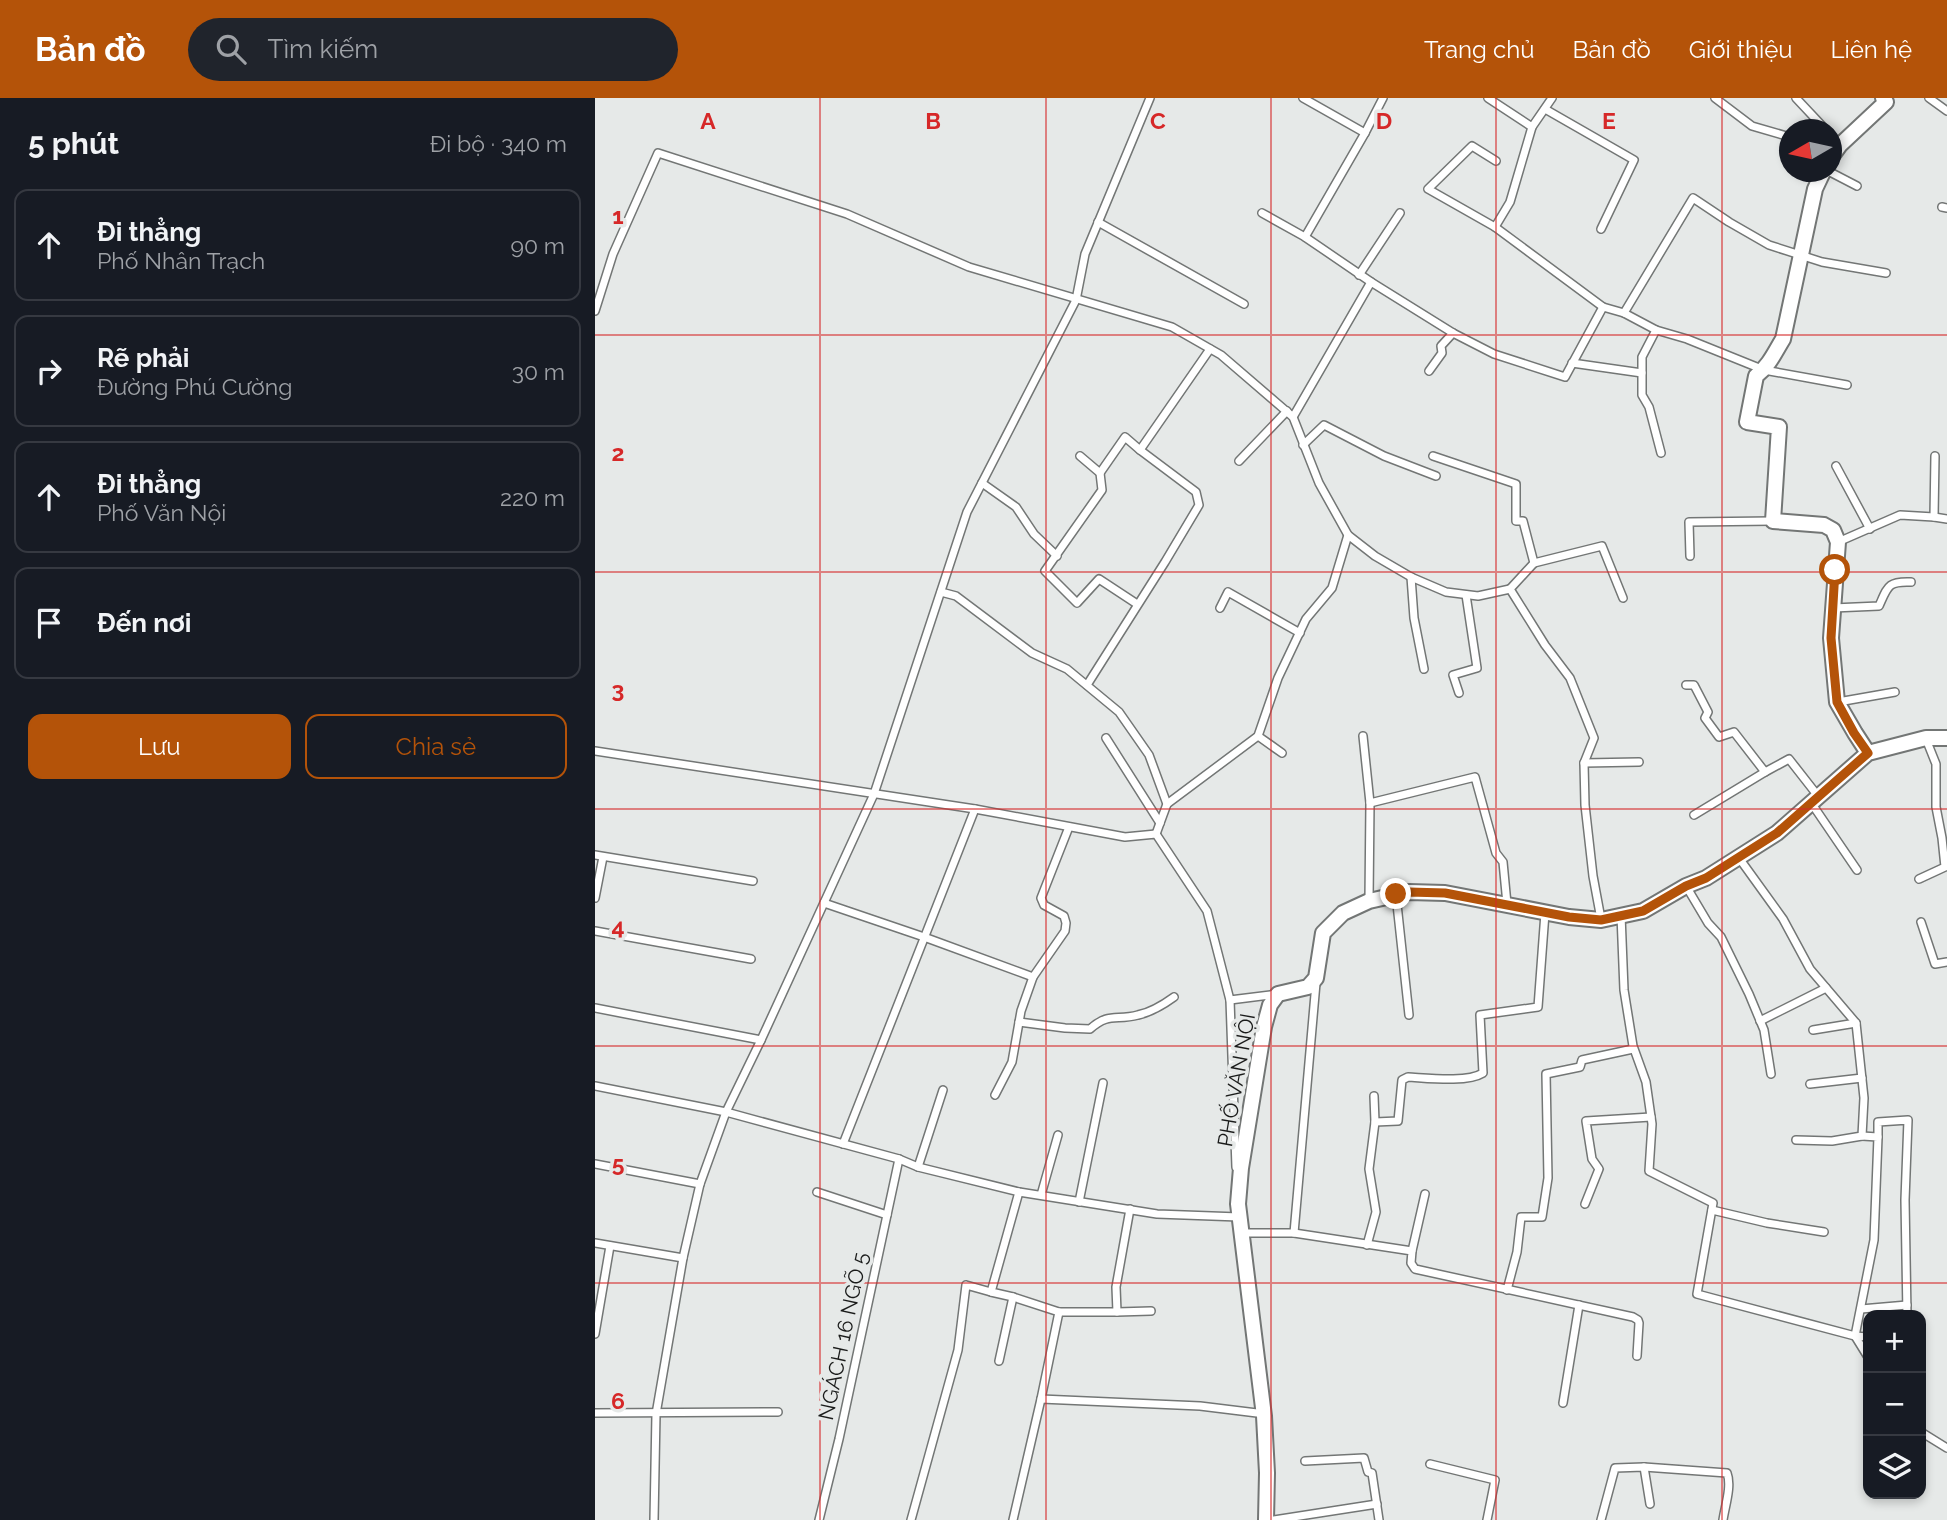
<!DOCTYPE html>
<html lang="vi">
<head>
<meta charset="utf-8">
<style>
	:root { --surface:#171b24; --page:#20242c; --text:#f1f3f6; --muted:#9ea1a6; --line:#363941; --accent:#b45309 }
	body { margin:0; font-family:Raleway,sans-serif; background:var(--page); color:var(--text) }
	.controls { position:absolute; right:21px; bottom:21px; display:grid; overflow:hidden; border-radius:14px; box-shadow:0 4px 10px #0003 }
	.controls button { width:63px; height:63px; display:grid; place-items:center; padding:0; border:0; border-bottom:2px solid var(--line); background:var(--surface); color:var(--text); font:35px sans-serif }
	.compass { position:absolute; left:1184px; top:21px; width:63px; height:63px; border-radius:50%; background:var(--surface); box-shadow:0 4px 10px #0003; rotate:261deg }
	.stop { position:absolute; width:21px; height:21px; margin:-16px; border:5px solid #b45309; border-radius:50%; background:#fff }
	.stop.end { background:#b45309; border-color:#fff; box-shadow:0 2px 7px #0008 }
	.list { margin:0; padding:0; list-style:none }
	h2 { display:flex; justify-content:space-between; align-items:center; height:91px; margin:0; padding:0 28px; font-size:30px }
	h2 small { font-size:23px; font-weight:400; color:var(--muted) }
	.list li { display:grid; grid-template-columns:46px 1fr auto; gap:21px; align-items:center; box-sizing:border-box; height:112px; margin:0 14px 14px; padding:0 14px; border:2px solid var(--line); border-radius:14px }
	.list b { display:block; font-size:26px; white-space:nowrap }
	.list p { margin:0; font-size:23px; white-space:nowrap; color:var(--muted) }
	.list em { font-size:23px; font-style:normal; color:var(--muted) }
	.actions { display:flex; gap:14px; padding:21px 28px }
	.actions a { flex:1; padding:16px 0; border:2px solid var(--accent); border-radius:14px; text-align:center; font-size:24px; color:var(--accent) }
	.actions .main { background:var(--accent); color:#fff }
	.icon { flex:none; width:38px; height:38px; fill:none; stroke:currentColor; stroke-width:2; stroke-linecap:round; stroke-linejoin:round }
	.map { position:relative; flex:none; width:1352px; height:1422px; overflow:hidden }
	header { display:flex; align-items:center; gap:42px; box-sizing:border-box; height:98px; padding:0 35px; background:var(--accent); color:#fff }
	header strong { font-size:33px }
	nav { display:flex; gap:38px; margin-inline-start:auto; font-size:24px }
	.search { width:490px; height:63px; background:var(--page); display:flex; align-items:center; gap:18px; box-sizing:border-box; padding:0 24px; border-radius:38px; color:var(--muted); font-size:26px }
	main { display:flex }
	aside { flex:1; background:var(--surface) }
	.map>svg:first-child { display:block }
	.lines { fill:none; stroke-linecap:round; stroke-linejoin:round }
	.service-casing { stroke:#737675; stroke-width:10 }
	.minor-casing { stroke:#737675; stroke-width:18 }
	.service { stroke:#fff; stroke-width:7 }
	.minor { stroke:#fff; stroke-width:14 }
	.route { stroke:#b45309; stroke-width:9 }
	.grid { fill:none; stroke:#d62828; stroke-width:2; stroke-opacity:0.55 }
	.labels { text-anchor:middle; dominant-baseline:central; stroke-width:7; stroke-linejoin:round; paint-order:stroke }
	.street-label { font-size:21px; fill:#1a1b1a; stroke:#e6e9e8 }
	.grid-label { font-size:23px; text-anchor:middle; font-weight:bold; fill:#d62828; stroke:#e6e9e8; stroke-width:7; stroke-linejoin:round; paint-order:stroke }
</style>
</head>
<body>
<header>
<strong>Bản đồ</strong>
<div class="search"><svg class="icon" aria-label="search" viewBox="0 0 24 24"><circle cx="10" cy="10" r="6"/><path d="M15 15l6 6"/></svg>Tìm kiếm</div>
<nav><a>Trang chủ</a><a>Bản đồ</a><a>Giới thiệu</a><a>Liên hệ</a></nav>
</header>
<main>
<aside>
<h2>5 phút<small>Đi bộ · 340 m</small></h2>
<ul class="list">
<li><svg class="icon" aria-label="ahead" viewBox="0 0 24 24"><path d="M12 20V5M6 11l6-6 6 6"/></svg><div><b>Đi thẳng</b><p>Phố Nhân Trạch</p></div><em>90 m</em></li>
<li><svg class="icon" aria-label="right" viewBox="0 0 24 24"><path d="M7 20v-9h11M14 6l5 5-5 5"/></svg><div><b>Rẽ phải</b><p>Đường Phú Cường</p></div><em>30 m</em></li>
<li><svg class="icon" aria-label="ahead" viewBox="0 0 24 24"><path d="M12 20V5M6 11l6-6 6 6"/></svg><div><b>Đi thẳng</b><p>Phố Văn Nội</p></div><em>220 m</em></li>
<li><svg class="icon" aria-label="arrive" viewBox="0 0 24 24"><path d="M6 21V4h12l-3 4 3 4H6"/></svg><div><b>Đến nơi</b></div></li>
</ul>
<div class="actions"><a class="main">Lưu</a><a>Chia sẻ</a></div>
</aside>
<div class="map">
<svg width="1352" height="1422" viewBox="0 0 1352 1422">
	<rect width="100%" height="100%" fill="#e6e9e8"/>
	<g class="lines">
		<defs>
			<g id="service">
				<polyline points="708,0 770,35"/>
				<polyline points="893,0 937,29"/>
				<polyline points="1120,0 1157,28 1195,39"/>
				<polyline points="1201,0 1231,32"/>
				<polyline points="1334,0 1352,13"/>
				<polyline points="950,11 1039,62 1006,131"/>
				<polyline points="901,63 877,48 833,91 900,129 1008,209 1029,215 1061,232 1047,259 1047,297 1054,309 1066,355"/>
				<polyline points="1235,74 1262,88"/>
				<polyline points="1347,109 1352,110"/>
				<polyline points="667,115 710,139 776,184"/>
				<polyline points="503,124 649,206"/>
				<polyline points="900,129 915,104 937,29 957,0"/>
				<polyline points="710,139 770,35 788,0"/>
				<polyline points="764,177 805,115"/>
				<polyline points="0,213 18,156 63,55 252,116 374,169 577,229 626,257 698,319 724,385 753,437 780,458 816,479 851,494 883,498 915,491"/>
				<polyline points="1029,215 1098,100 1134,124 1174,147 1227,164 1291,175"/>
				<polyline points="1061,232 1092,241 1169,272 1252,287"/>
				<polyline points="977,265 1047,275"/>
				<polyline points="834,273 847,255 846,248 858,235"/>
				<polyline points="698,319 776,184 858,235 899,256 970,279 1008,209"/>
				<polyline points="708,347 729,327 789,358 841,378"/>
				<polyline points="485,358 505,375 507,392 450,473 482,505 504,481 542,506"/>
				<polyline points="838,358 921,386 921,423 928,423 939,465 915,491 950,547 975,580 999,640 989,665 990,707 998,778 1006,821"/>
				<polyline points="644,363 692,313"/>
				<polyline points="1241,368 1275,431"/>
				<polyline points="505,375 530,339 545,352 615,251"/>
				<polyline points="387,385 421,409 439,436 462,458"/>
				<polyline points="1339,419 1340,358"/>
				<polyline points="1243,444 1305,417 1339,419 1352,421"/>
				<polyline points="1095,458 1094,424 1178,423"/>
				<polyline points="939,465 1007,448 1028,500"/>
				<polyline points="816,479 819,520 829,571"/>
				<polyline points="346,494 361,498 437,555 472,571 524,614 554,657 572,706"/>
				<polyline points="625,510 633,494 705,535"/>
				<path d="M1238,510l46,-2c9,-20 9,-25 32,-24"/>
				<polyline points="492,587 570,464 604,407 601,394 545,352"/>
				<polyline points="1091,587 1099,587 1113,614 1110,620 1124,639 1139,634 1170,674 1194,661 1223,698"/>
				<polyline points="864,595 858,577 882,570 871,497"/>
				<polyline points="1243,604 1300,594"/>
				<polyline points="663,638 687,655"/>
				<polyline points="768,638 775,705 774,802"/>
				<polyline points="511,640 565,725"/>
				<polyline points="0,653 380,711 530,739 561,736 612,813 635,902 641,1069"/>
				<polyline points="989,665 1044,664"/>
				<polyline points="775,705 880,679 901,755 908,764 912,806"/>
				<polyline points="1217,706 1262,772"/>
				<polyline points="1099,717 1170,674"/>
				<polyline points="561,736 572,706 663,638 683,580 711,521 737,490 753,437"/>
				<polyline points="0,757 158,783"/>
				<polyline points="1144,760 1188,821 1215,871 1261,925 1269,1000 1267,1038 1237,1043 1201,1042"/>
				<polyline points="1324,781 1350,769 1347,740 1341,709 1341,666 1331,641"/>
				<polyline points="1091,788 1113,825 1126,839 1154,896 1169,932 1176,976"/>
				<polyline points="801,797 814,917"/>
				<polyline points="0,800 8,759"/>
				<polyline points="229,805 329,839 438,879"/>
				<polyline points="1026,817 1029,892 1038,948 1051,984 1057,1026 1054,1073 1118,1105 1102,1196 1260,1238 1273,1239"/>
				<polyline points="1326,824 1340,866 1352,864"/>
				<polyline points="0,833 156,861"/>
				<polyline points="635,902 683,896"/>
				<polyline points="0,910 166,942"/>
				<polyline points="1165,923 1231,890"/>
				<path d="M424,924l46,6 25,1c19,-17 26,-8 48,-14 14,-3 25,-10 36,-18"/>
				<polyline points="1218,932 1261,925"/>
				<polyline points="1215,986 1267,980"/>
				<polyline points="0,988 131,1014 304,1061 323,1069 424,1094 562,1116 644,1119"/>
				<polyline points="400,997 417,964 426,913 438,879 470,833 471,825 469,818 449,807 446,800 474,729"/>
				<path d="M780,1024l23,-1 4,-41 6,-3c19,1 59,6 75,-4l-3,-58 58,-8 7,-94"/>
				<polyline points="1267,1038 1283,1039 1279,1142 1260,1238 1273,1259"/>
				<polyline points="1283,1039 1283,1024 1313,1022 1310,1102 1312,1217"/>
				<polyline points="248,1046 380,711"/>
				<polyline points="0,1066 105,1086"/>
				<polyline points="323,1069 348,992"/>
				<polyline points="222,1094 292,1117"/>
				<polyline points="424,1094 396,1194 418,1199 464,1214 522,1214 521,1189 535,1111"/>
				<polyline points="446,1097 463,1037"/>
				<polyline points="484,1104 508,985"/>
				<polyline points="990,1106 1004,1071 997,1061 991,1023 1056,1019"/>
				<polyline points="1117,1112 1172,1125 1229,1134"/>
				<polyline points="646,1135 699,1135 817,1153 816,1165 820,1171 1038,1219 1043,1222 1044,1225 1042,1258"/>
				<polyline points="699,1135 721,885"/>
				<polyline points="0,1145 88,1160"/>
				<polyline points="772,1147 781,1114 774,1071 780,1024 779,998"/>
				<polyline points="817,1153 830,1096"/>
				<polyline points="912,1192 922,1154 926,1119 947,1119 953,1080 951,976 985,969 987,962 1038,951"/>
				<polyline points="1266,1211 1312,1207"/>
				<polyline points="522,1214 556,1213"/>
				<polyline points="0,1236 15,1148"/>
				<polyline points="404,1263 418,1199"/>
				<polyline points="446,1301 605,1308 662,1315"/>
				<polyline points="968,1305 984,1207"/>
				<polyline points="0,1315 183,1314"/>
				<polyline points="1326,1334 1352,1350"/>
				<polyline points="710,1363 769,1360 773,1374 777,1375 784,1422"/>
				<polyline points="835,1366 900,1382 892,1422"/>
				<path d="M1049,1369l83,6c5,13 -2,33 -4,47"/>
				<polyline points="59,1422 61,1316 88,1160 105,1086 131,1014 166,942 279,696 372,414 481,202 490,156 555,0"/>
				<polyline points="224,1422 244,1341 304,1061"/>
				<polyline points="316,1422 363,1252 371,1187 396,1194"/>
				<polyline points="418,1422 446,1301 464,1214"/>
				<polyline points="679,1422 782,1406"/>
				<polyline points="1006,1422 1020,1370 1049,1369 1055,1406"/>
			</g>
			<g id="minor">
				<polyline points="1237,58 1245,47 1291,4 1288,0"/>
				<path d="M1228,74l-8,17 -32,150c-8,13 -14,27 -27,37l-9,46 32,5 -6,94 51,4 9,5 5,12 -7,96 6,64 18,31 13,20"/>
				<polyline points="671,1422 672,1375 669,1318 643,1106 646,1070 669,929 675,907 683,896 713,889 721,880 728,835 748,815 774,803 814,794 850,795 974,819 1006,822 1048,813 1091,788 1111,780 1182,735 1273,655 1331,640 1352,640"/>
			</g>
		</defs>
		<!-- service casing -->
		<use href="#service" class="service-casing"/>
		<!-- minor casing -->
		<use href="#minor" class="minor-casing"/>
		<!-- service -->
		<use href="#service" class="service"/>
		<!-- minor -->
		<use href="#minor" class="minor"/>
	</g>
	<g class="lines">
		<!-- route -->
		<polyline class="route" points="801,796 814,794 850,795 974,819 1006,822 1048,813 1091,788 1111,780 1182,735 1273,655 1259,635 1242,604 1236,540 1240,472"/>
	</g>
	<!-- grid -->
	<path class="grid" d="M225,0v1422M451,0v1422M676,0v1422M901,0v1422M1127,0v1422M0,237h1352M0,474h1352M0,711h1352M0,948h1352M0,1185h1352"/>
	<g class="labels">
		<!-- street labels -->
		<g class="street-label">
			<text transform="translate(641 982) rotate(-80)">PHỐ VĂN NỘI</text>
			<text transform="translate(248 1238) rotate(-78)">NGÁCH 16 NGÕ 5</text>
		</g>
	</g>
	<g class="grid-label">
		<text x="113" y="31">A</text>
		<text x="338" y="31">B</text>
		<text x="563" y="31">C</text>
		<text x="789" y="31">D</text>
		<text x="1014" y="31">E</text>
		<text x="23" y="126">1</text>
		<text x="23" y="363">2</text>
		<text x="23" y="600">3</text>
		<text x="23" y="837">4</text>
		<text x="23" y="1074">5</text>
		<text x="23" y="1311">6</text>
	</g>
</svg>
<div class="controls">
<button>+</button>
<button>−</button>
<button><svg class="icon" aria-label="layers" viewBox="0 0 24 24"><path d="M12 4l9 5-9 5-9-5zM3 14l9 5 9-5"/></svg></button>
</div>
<svg class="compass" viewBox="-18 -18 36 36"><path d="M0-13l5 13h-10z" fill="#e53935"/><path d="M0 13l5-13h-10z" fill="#9ea1a6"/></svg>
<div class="stop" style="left:1240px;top:472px"></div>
<div class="stop end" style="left:801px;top:796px"></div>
</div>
</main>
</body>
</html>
